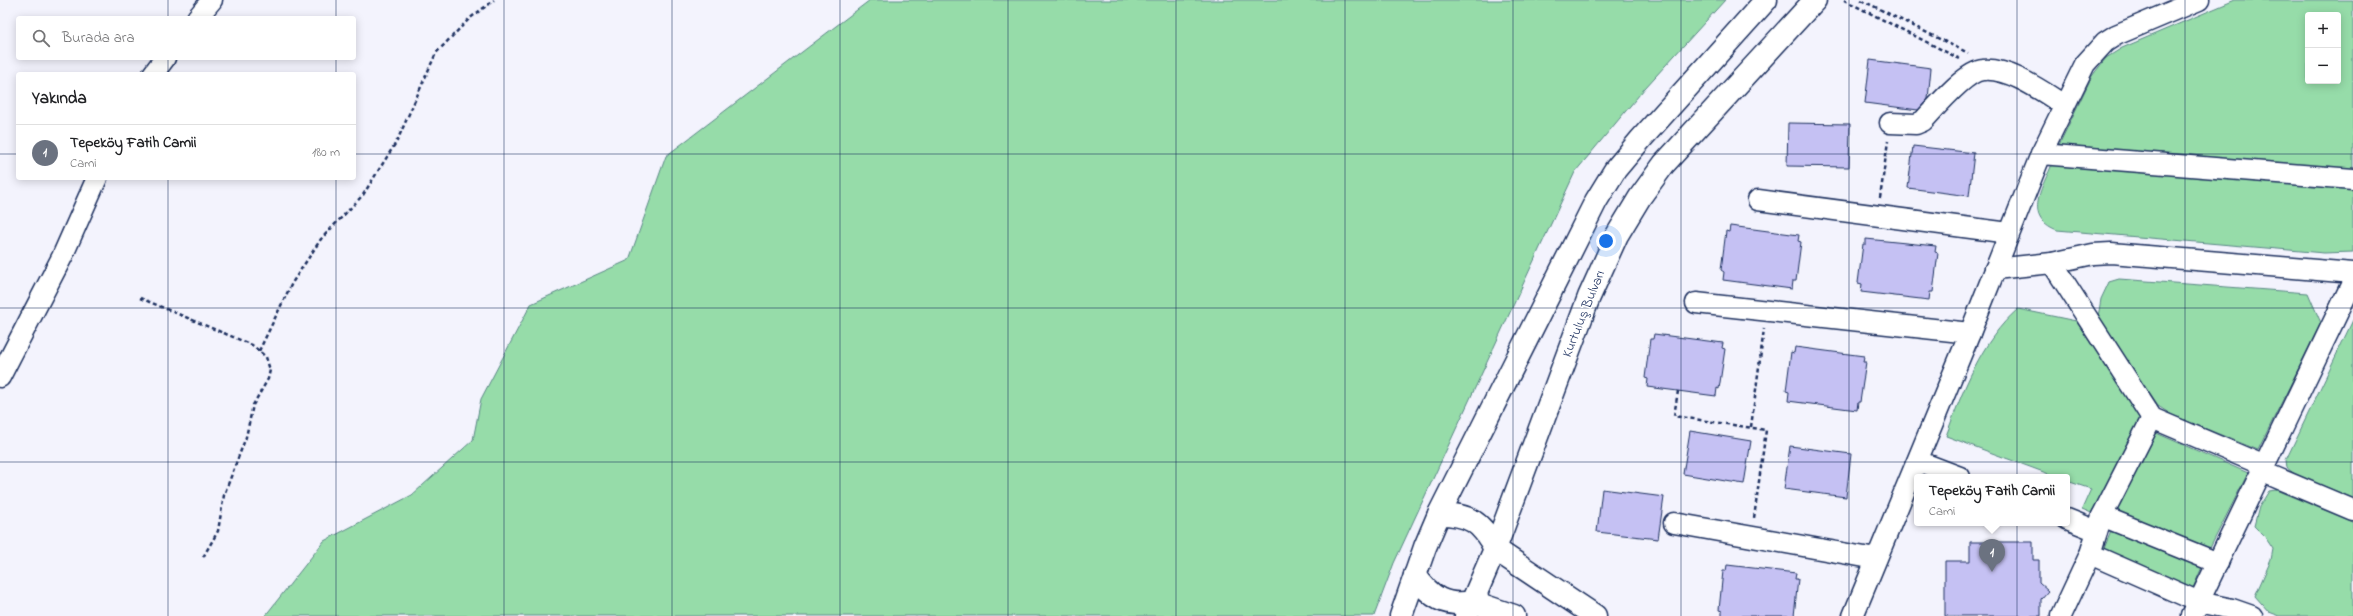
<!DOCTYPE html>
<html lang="tr">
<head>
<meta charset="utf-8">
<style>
	:root { --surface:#fff; --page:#f6f6f6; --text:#202124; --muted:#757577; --line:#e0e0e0; --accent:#7c3aed }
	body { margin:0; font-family:"Indie Flower",sans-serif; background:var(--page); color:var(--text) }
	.controls { position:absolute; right:12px; top:12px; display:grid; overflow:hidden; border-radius:4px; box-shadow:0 2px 10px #0003 }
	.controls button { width:36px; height:36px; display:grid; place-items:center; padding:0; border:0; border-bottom:1px solid var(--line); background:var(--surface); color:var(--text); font:20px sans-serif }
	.you { position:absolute; left:1606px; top:241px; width:14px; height:14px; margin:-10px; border:3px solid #fff; border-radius:50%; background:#1a73e8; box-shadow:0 0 0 6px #1a73e833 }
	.badge { display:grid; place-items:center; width:26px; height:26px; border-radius:50%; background:var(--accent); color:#fff; font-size:13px; font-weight:700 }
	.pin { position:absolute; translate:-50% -33px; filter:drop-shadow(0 1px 2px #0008) }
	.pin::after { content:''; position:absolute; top:21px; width:14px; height:12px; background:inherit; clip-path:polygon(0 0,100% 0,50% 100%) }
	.popup { position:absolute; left:1914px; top:474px; width:156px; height:52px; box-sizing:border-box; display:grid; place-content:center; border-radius:4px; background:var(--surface); filter:drop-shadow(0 1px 3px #0005); font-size:13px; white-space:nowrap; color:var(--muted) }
	.popup b { font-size:15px; color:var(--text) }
	.popup::after { content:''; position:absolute; left:50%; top:100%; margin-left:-8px; border:8px solid transparent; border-top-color:var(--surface) }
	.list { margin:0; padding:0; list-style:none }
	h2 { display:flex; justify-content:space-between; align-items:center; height:52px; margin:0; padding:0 16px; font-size:17px }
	h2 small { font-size:13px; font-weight:400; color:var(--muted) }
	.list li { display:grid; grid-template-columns:26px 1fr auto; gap:12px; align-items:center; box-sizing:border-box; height:56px; padding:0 16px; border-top:1px solid var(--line) }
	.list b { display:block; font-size:15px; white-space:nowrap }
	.list p { margin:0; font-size:13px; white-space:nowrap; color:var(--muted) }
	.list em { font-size:13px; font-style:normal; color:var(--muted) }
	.icon { flex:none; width:22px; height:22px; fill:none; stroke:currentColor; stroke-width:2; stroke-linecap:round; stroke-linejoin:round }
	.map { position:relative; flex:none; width:2353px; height:616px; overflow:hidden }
	.search { position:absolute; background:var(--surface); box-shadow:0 2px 10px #0003; left:16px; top:16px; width:340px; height:44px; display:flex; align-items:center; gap:10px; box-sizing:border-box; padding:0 14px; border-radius:4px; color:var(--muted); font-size:15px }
	.panel { position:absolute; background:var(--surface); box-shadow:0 2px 10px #0003; left:16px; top:72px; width:340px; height:108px; border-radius:4px }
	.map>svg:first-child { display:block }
	.green { fill:#96dca9; stroke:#588684; fill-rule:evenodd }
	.building { fill:#c5c1f3; stroke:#1b2f5e }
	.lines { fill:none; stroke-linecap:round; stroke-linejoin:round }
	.minor-casing { stroke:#1b2f5e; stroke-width:23 }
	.major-casing { stroke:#1b2f5e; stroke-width:25 }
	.highway-casing { stroke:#1b2f5e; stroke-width:25 }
	.path { stroke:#1b2f5e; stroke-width:2.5; stroke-dasharray:4 3; stroke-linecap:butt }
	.minor { stroke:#fff; stroke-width:20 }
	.major { stroke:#fff; stroke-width:22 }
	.highway { stroke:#fff; stroke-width:22 }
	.grid { fill:none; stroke:#1b2f5e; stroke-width:1; stroke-opacity:0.55 }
	.labels { text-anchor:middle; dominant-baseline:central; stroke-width:3; stroke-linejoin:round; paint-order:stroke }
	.street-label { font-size:14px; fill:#1b2f5e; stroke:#fff }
</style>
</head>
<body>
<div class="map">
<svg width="2353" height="616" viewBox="0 0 2353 616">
	<rect width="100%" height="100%" fill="#f3f3fd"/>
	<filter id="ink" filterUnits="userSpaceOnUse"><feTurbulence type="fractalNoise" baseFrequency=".025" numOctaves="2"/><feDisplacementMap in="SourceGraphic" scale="8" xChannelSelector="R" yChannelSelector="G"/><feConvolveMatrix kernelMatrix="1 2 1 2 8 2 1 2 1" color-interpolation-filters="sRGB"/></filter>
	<g filter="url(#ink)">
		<!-- green -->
		<g class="green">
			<polygon points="870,0 1725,0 1645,88 1575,172 1394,563 1374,616 265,616 324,541 412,495 473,440 481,399 531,304 629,260 666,156"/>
			<path d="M2235,0h118v172l-295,-25 34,-71 14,-18 16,-10zM2308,15h30v66h-30z"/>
			<path d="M2053,162l300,25v65l-29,1 -267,-23c-35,-14 -14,-43 -4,-68z"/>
			<polygon points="2119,279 2308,293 2321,323 2258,450 2172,415 2158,406 2098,317 2101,299 2109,282"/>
			<path d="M2018,309l58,12 65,98 -45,96 -14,-6 9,-20 -24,-8v-4h-10l-111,-41c17,-46 35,-95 72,-127z"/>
			<polygon points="2353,320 2353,498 2296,475 2287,468 2286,460"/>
			<polygon points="2154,432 2248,473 2209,550 2114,510"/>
			<polygon points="2276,490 2353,522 2353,616 2280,616 2269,612 2255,596 2271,560 2273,549 2265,537 2254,526 2259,507 2269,491"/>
			<polygon points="2112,529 2202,567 2193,588 2103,551"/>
		</g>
		<!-- building -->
		<g class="building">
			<polygon points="1870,60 1931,68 1928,99 1918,110 1865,103"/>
			<polygon points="1788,123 1850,124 1849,167 1787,166"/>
			<polygon points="1913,146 1974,153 1969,196 1908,188"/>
			<polygon points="1730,226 1799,235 1798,241 1801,242 1796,281 1793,281 1792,289 1723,280 1724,272 1721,270 1726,231 1729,232"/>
			<polygon points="1866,239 1936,246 1935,252 1938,253 1933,292 1930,292 1929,300 1861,292 1862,284 1858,283 1863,244 1866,244"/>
			<polygon points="1654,334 1723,343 1722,348 1725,349 1719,389 1717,388 1716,396 1647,387 1648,379 1645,378 1650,339 1653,339"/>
			<polygon points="1795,347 1864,356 1863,362 1866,362 1860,402 1858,402 1857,410 1788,401 1789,392 1786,391 1791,352 1794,353"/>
			<polygon points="1690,431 1751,441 1744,484 1683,474"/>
			<polygon points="1790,446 1851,454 1846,497 1784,489"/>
			<polygon points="1602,489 1664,497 1658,539 1597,532"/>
			<polygon points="1970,542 2033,542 2033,560 2039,560 2039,583 2048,591 2041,599 2041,616 1945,616 1945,561 1970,561"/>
			<polygon points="1727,565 1796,573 1795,579 1798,579 1794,616 1722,616 1722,611 1719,610 1723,571 1726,571"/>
		</g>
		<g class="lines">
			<defs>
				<g id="minor">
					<polyline points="197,18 212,0"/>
					<polyline points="153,74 165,58"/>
					<path d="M1890,123l26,1 7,-3c12,-13 43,-50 60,-51 26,-3 60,22 81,35"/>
					<polyline points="2041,154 2353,179"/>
					<polyline points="1758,200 2009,233"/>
					<polyline points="2052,263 2152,418 2265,466"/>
					<polyline points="1995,269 2052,263 2093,254 2111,253 2353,273"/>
					<polyline points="1696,303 1970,333"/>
					<polyline points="0,377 62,257 97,178"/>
					<polyline points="1918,461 1960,477"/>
					<polyline points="2263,472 2353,510"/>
					<polyline points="2102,516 2218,563"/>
					<polyline points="2067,519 2097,531"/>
					<polyline points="1674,523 1876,559"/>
					<polyline points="2090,554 2199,602 2232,609 2252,616"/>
					<polyline points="1853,616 1970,333 2041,154 2085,64 2105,42 2116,35 2199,0"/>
					<polyline points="2061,616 2090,554 2102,516 2152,418"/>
					<polyline points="2192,616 2353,281"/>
				</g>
				<g id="major">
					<polyline points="1495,549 1595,616"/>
					<polyline points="1473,602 1514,616"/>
				</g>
				<g id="highway">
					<path d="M1439,514c30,0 43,8 56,35"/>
					<path d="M1415,575c16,23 30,32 58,27"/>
					<polyline points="1401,616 1425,547 1439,514 1596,201 1615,170 1641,139 1766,0"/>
					<polyline points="1466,616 1495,549 1589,297 1617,235 1640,197 1664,164 1815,0"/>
				</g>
			</defs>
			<!-- minor casing -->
			<use href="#minor" class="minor-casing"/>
			<!-- major casing -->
			<use href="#major" class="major-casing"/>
			<!-- highway casing -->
			<use href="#highway" class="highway-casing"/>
			<!-- path -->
			<g class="path">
				<polyline points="1844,0 1960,59"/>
				<polyline points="1861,0 1968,53"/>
				<polyline points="1880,198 1888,141"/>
				<polyline points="140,298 252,345 266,357 270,370 268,379 253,405 246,437 224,495 218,531 202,559"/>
				<polyline points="259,351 292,283 321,239 363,195 397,141 436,53 469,19 494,0"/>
				<polyline points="1678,391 1674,416 1766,430 1754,518"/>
				<polyline points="1751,427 1764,329"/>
			</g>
			<!-- minor -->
			<use href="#minor" class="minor"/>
			<!-- major -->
			<use href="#major" class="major"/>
			<!-- highway -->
			<use href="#highway" class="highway"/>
		</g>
	</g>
	<!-- grid -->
	<path class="grid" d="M168,0v18M336,0v18M504,0v616M672,0v616M840,0v616M1008,0v616M1176,0v616M1345,0v616M1513,0v616M1681,0v616M1849,0v616M2017,0v616M2185,0v616M168,58v16M336,58v16M0,154h18M354,154h1999M168,178v438M336,178v438M0,308h2353M0,462h2353"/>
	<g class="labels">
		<!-- street labels -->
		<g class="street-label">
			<text transform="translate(1584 314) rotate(-68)">Kurtuluş Bulvarı</text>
		</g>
	</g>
</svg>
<div class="controls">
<button>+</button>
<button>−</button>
</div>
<div class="you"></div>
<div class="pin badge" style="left:1992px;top:572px;background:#6b7280">1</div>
<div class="popup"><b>Tepeköy Fatih Camii</b>Cami</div>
<div class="search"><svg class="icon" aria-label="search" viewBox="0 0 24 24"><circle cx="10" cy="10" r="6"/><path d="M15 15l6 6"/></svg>Burada ara</div>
<section class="panel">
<h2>Yakında<small></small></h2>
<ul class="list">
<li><span class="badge" style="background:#6b7280">1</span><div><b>Tepeköy Fatih Camii</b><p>Cami</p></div><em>180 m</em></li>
</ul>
</section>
</div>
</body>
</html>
